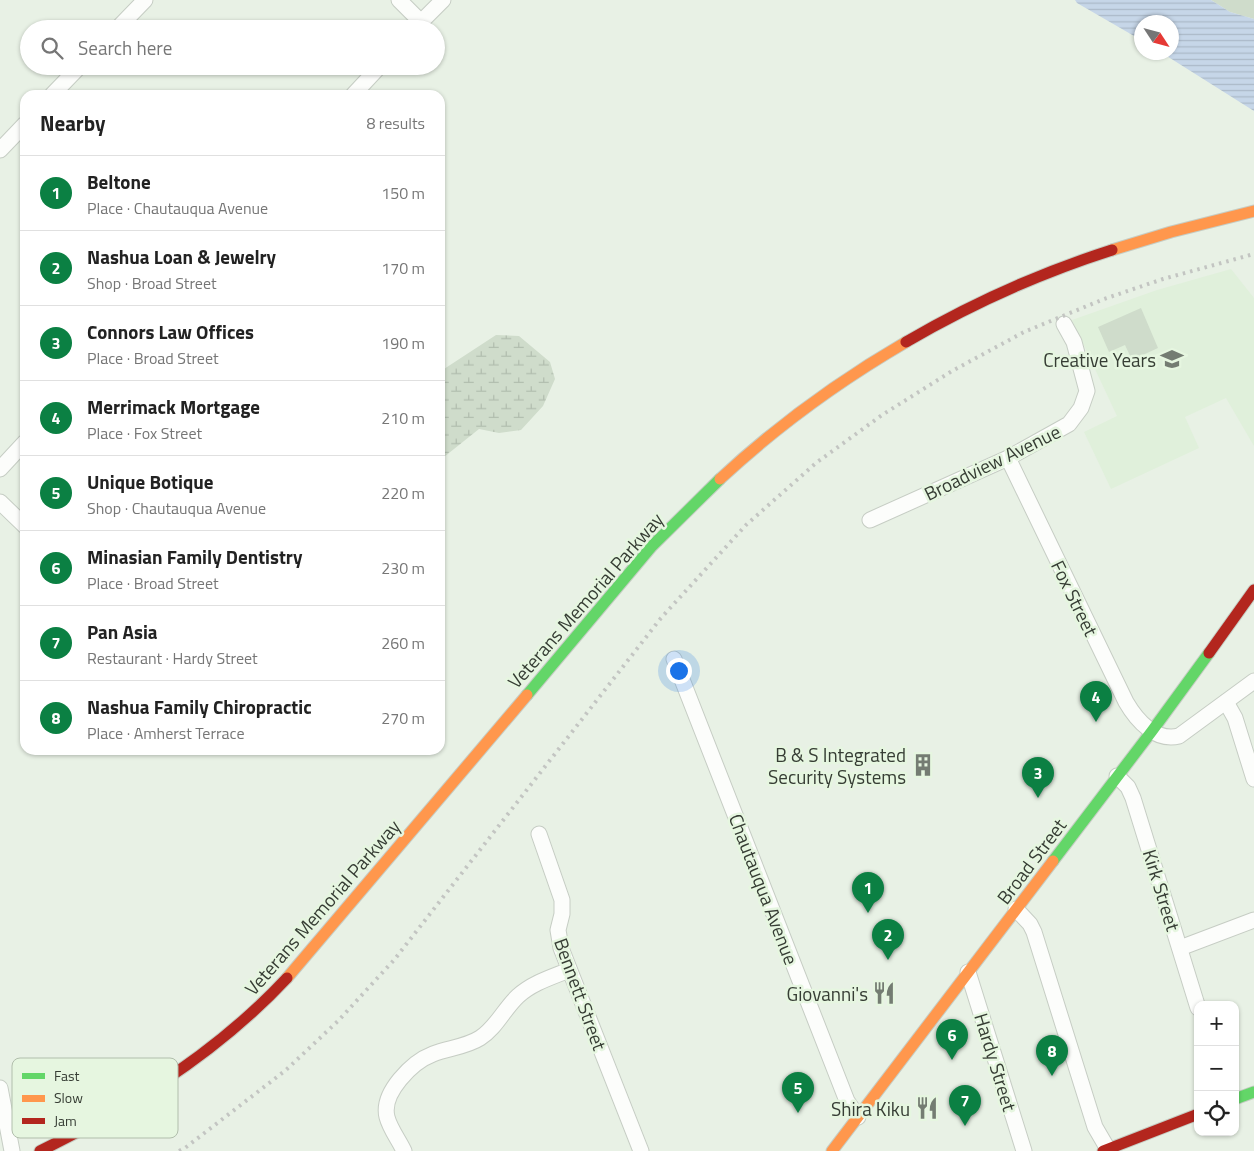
<!DOCTYPE html>
<html lang="en">
<head>
<meta charset="utf-8">
<style>
	:root { --surface:#fff; --page:#f2f2f2; --text:#222; --muted:#767676; --line:#e0e0e0; --accent:#0b8043 }
	body { margin:0; font-family:"Titillium Web",sans-serif; background:var(--page); color:var(--text) }
	.controls { position:absolute; right:15px; bottom:15px; display:grid; overflow:hidden; border-radius:10px; box-shadow:0 1px 4px #0004 }
	.controls button { width:45px; height:45px; display:grid; place-items:center; padding:0; border:0; border-bottom:1px solid var(--line); background:var(--surface); color:var(--text); font:25px sans-serif }
	.compass { position:absolute; left:1134px; top:15px; width:45px; height:45px; border-radius:50%; background:var(--surface); box-shadow:0 1px 4px #0004; rotate:126deg }
	.you { position:absolute; left:678px; top:670px; width:18px; height:18px; margin:-12px; border:4px solid #fff; border-radius:50%; background:#1a73e8; box-shadow:0 0 0 8px #1a73e833 }
	.badge { display:grid; place-items:center; width:32px; height:32px; border-radius:50%; background:var(--accent); color:#fff; font-size:16px; font-weight:700 }
	.pin { position:absolute; translate:-50% -41px; filter:drop-shadow(0 1px 2px #0008) }
	.pin::after { content:''; position:absolute; top:26px; width:18px; height:15px; background:inherit; clip-path:polygon(0 0,100% 0,50% 100%) }
	.list { margin:0; padding:0; list-style:none }
	h2 { display:flex; justify-content:space-between; align-items:center; height:65px; margin:0; padding:0 20px; font-size:21px }
	h2 small { font-size:16px; font-weight:400; color:var(--muted) }
	.list li { display:grid; grid-template-columns:32px 1fr auto; gap:15px; align-items:center; box-sizing:border-box; height:75px; padding:0 20px; border-top:1px solid var(--line) }
	.list b { display:block; font-size:19px; white-space:nowrap }
	.list p { margin:0; font-size:16px; white-space:nowrap; color:var(--muted) }
	.list em { font-size:16px; font-style:normal; color:var(--muted) }
	.icon { flex:none; width:28px; height:28px; fill:none; stroke:currentColor; stroke-width:2; stroke-linecap:round; stroke-linejoin:round }
	.map { position:relative; flex:none; width:1254px; height:1151px; overflow:hidden }
	.search { position:absolute; background:var(--surface); box-shadow:0 1px 4px #0004; left:20px; top:20px; width:425px; height:55px; display:flex; align-items:center; gap:12px; box-sizing:border-box; padding:0 18px; border-radius:28px; color:var(--muted); font-size:19px }
	.panel { position:absolute; background:var(--surface); box-shadow:0 1px 4px #0004; left:20px; top:90px; width:425px; height:665px; border-radius:15px }
	.map>svg:first-child { display:block }
	.built { fill:#e0f0db }
	.wetland { fill:url(#wetland-marsh) }
	.green { fill:#cfdccb }
	.water { fill:url(#water-rules) }
	.lines { fill:none; stroke-linecap:round; stroke-linejoin:round }
	.street-casing { stroke:#c6cdc4; stroke-width:17 }
	.fast-casing { stroke:#c6cdc4; stroke-width:13 }
	.slow-casing { stroke:#c6cdc4; stroke-width:13 }
	.jam-casing { stroke:#c6cdc4; stroke-width:13 }
	.street { stroke:#fcfdfb; stroke-width:15 }
	.fast { stroke:#63d668; stroke-width:11 }
	.slow { stroke:#ff974d; stroke-width:11 }
	.jam { stroke:#b3261e; stroke-width:11 }
	.rail { stroke:#c3c5c2; stroke-width:4; stroke-dasharray:2.5 5; stroke-linecap:butt }
	.labels { text-anchor:middle; dominant-baseline:central; stroke-width:5; stroke-linejoin:round; paint-order:stroke }
	.poi-label { font-size:19px; fill:#363d34; stroke:#e6f6e0; text-anchor:end }
	.street-label { font-size:19px; fill:#363d34; stroke:#e6f6e0 }
	.key { fill:#e6f6e0; stroke:#b1beac; stroke-width:1 }
	.key-label { font-size:14px; fill:#363d34 }
</style>
</head>
<body>
<div class="map">
<svg width="1254" height="1151" viewBox="0 0 1254 1151">
	<defs>
		<pattern id="wetland-marsh" width="20" height="14" patternUnits="userSpaceOnUse" patternTransform="scale(1.25)"><rect width="20" height="14" fill="#cfdccb"/><path d="M1 5h8M5 5V1M11 12h8M15 12V8" fill="none" stroke="#b2beaf"/></pattern>
		<pattern id="water-rules" width="6" height="5" patternUnits="userSpaceOnUse" patternTransform="scale(1.25)"><rect width="6" height="5" fill="#c6d6e8"/><path d="M0 2.5h6" fill="none" stroke="#abb9c8"/></pattern>
	</defs>
	<rect width="100%" height="100%" fill="#e8f1e5"/>
	<!-- built -->
	<polygon class="built" points="1231,269 1254,298 1254,446 1226,398 1185,417 1199,448 1111,489 1084,432 1117,416 1072,320 1157,290"/>
	<!-- wetland -->
	<polygon class="wetland" points="496,335 519,336 550,362 555,379 543,406 521,430 499,433 479,429 444,457 440,458 440,370 444,369"/>
	<!-- green -->
	<g class="green">
		<polygon points="1211,0 1254,0 1254,19 1230,12"/>
		<polygon points="1141,308 1158,348 1132,360 1125,345 1109,352 1098,327"/>
	</g>
	<!-- water -->
	<polygon class="water" points="1075,0 1211,0 1230,12 1254,19 1254,111 1162,53 1172,52 1172,22 1142,22 1141,40 1077,3"/>
	<g class="lines">
		<defs>
			<g id="street">
				<polyline points="399,0 421,22"/>
				<polyline points="117,29 145,0"/>
				<polyline points="414,29 443,0"/>
				<polyline points="52,95 80,66"/>
				<polyline points="353,95 380,66"/>
				<polyline points="0,150 25,124"/>
				<path d="M1008,458l118,244c11,19 30,40 53,34l75,-55"/>
				<polyline points="0,469 25,442"/>
				<polyline points="0,502 25,526"/>
				<polyline points="870,520 1008,458 1069,424 1081,408 1087,391 1074,342 1064,324"/>
				<polyline points="674,659 847,1101 858,1117"/>
				<polyline points="1226,702 1235,718 1254,779"/>
				<polyline points="1117,776 1128,787 1133,798 1198,1008"/>
				<polyline points="539,834 562,900 562,914 558,930 561,948 641,1151"/>
				<polyline points="1016,909 1030,924 1034,932 1095,1127 1109,1151"/>
				<polyline points="1180,948 1254,920"/>
				<polyline points="968,972 1024,1151"/>
				<polyline points="0,1088 12,1151"/>
				<path d="M404,1151c-5,-11 -14,-22 -17,-34 -6,-24 25,-55 46,-63 15,-6 33,-7 47,-16 16,-10 24,-29 38,-42 14,-13 34,-19 51,-26"/>
			</g>
			<g id="fast">
				<polyline points="527,695 652,546 720,479"/>
				<polyline points="1053,861 1152,731 1209,653"/>
				<polyline points="1235,1099 1254,1092"/>
			</g>
			<g id="slow">
				<polyline points="1112,250 1171,232 1254,211"/>
				<path d="M720,479c56,-52 119,-98 186,-137"/>
				<polyline points="287,978 527,695"/>
				<polyline points="832,1151 1053,861"/>
			</g>
			<g id="jam">
				<path d="M906,342c65,-38 134,-69 206,-92"/>
				<polyline points="1209,653 1254,590"/>
				<path d="M40,1151c91,-44 178,-99 247,-173"/>
				<polyline points="1103,1151 1198,1114"/>
			</g>
		</defs>
		<!-- street casing -->
		<use href="#street" class="street-casing"/>
		<!-- fast casing -->
		<use href="#fast" class="fast-casing"/>
		<!-- slow casing -->
		<use href="#slow" class="slow-casing"/>
		<!-- jam casing -->
		<use href="#jam" class="jam-casing"/>
		<!-- street -->
		<use href="#street" class="street"/>
		<!-- fast -->
		<use href="#fast" class="fast"/>
		<!-- slow -->
		<use href="#slow" class="slow"/>
		<!-- jam -->
		<use href="#jam" class="jam"/>
		<!-- rail -->
		<polyline class="rail" points="179,1151 185,1148 286,1070 338,1021 394,960 661,618 746,525 816,463 882,415 952,371 1024,332 1104,299 1163,279 1254,254"/>
	</g>
	<!-- icons -->
	<defs>
		<symbol id="school-bare" viewBox="-9 -9 18 18"><path d="M0-5L7-2L0 1L-7-2ZM-4 1L0 2.5L4 1V4Q0 6-4 4Z" fill="#747c72" stroke="#e6f6e0" stroke-width="2.5" paint-order="stroke"/></symbol>
		<symbol id="building-bare" viewBox="-9 -9 18 18"><path d="M-4-6H4V6H1V3H-1V6H-4ZM-2.5-4.3h1.7v1.8h-1.7ZM.8-4.3h1.7v1.8H.8ZM-2.5-1h1.7V.8h-1.7ZM.8-1h1.7V.8H.8Z" fill="#747c72" stroke="#e6f6e0" stroke-width="2.5" paint-order="stroke"/></symbol>
		<symbol id="restaurant-bare" viewBox="-9 -9 18 18"><path d="M-5-6h1v4h1v-4h1v4h1v-4h1v5L-1.5 .5V6h-2V.5L-5-1ZM5-6V6H3V1.5H1.5Q1.5-4 5-6Z" fill="#747c72" stroke="#e6f6e0" stroke-width="2.5" paint-order="stroke"/></symbol>
	</defs>
	<g fill-rule="evenodd">
		<use href="#school-bare" x="1156" y="343" width="32" height="32"/>
		<use href="#building-bare" x="907" y="749" width="32" height="32"/>
		<use href="#restaurant-bare" x="868" y="977" width="32" height="32"/>
		<use href="#restaurant-bare" x="911" y="1092" width="32" height="32"/>
	</g>
	<g class="labels">
		<!-- poi labels -->
		<g class="poi-label">
			<text x="1156" y="359">Creative Years</text>
			<text x="906" y="754">B &amp; S Integrated<tspan x="906" dy="22">Security Systems</tspan></text>
			<text x="868" y="993">Giovanni's</text>
			<text x="910" y="1108">Shira Kiku</text>
		</g>
		<!-- street labels -->
		<g class="street-label">
			<text transform="translate(992 462) rotate(-26)">Broadview Avenue</text>
			<text transform="translate(1075 598) rotate(64)">Fox Street</text>
			<text transform="translate(585 600) rotate(-49)">Veterans Memorial Parkway</text>
			<text transform="translate(1031 861) rotate(-53)">Broad Street</text>
			<text transform="translate(764 889) rotate(69)">Chautauqua Avenue</text>
			<text transform="translate(1162 890) rotate(73)">Kirk Street</text>
			<text transform="translate(322 907) rotate(-49)">Veterans Memorial Parkway</text>
			<text transform="translate(581 994) rotate(70)">Bennett Street</text>
			<text transform="translate(996 1062) rotate(73)">Hardy Street</text>
		</g>
	</g>
	<!-- legend -->
	<rect x="12" y="1058" width="166" height="80" rx="8" class="key"/>
	<rect x="22" y="1073" width="23" height="6" fill="#63d668"/>
	<rect x="22" y="1095" width="23" height="7" fill="#ff974d"/>
	<rect x="22" y="1118" width="23" height="6" fill="#b3261e"/>
	<g class="key-label">
		<text x="54" y="1081">Fast</text>
		<text x="54" y="1103">Slow</text>
		<text x="54" y="1126">Jam</text>
	</g>
</svg>
<div class="controls">
<button>+</button>
<button>−</button>
<button><svg class="icon" aria-label="locate" viewBox="0 0 24 24"><circle cx="12" cy="12" r="6"/><path d="M12 2v4M12 18v4M2 12h4M18 12h4"/></svg></button>
</div>
<svg class="compass" viewBox="-18 -18 36 36"><path d="M0-13l5 13h-10z" fill="#e53935"/><path d="M0 13l5-13h-10z" fill="#767676"/></svg>
<div class="you"></div>
<div class="pin badge" style="left:868px;top:913px">1</div>
<div class="pin badge" style="left:888px;top:960px">2</div>
<div class="pin badge" style="left:1038px;top:798px">3</div>
<div class="pin badge" style="left:1096px;top:722px">4</div>
<div class="pin badge" style="left:798px;top:1113px">5</div>
<div class="pin badge" style="left:952px;top:1060px">6</div>
<div class="pin badge" style="left:965px;top:1126px">7</div>
<div class="pin badge" style="left:1052px;top:1076px">8</div>
<div class="search"><svg class="icon" aria-label="search" viewBox="0 0 24 24"><circle cx="10" cy="10" r="6"/><path d="M15 15l6 6"/></svg>Search here</div>
<section class="panel">
<h2>Nearby<small>8 results</small></h2>
<ul class="list">
<li><span class="badge">1</span><div><b>Beltone</b><p>Place · Chautauqua Avenue</p></div><em>150 m</em></li>
<li><span class="badge">2</span><div><b>Nashua Loan &amp; Jewelry</b><p>Shop · Broad Street</p></div><em>170 m</em></li>
<li><span class="badge">3</span><div><b>Connors Law Offices</b><p>Place · Broad Street</p></div><em>190 m</em></li>
<li><span class="badge">4</span><div><b>Merrimack Mortgage</b><p>Place · Fox Street</p></div><em>210 m</em></li>
<li><span class="badge">5</span><div><b>Unique Botique</b><p>Shop · Chautauqua Avenue</p></div><em>220 m</em></li>
<li><span class="badge">6</span><div><b>Minasian Family Dentistry</b><p>Place · Broad Street</p></div><em>230 m</em></li>
<li><span class="badge">7</span><div><b>Pan Asia</b><p>Restaurant · Hardy Street</p></div><em>260 m</em></li>
<li><span class="badge">8</span><div><b>Nashua Family Chiropractic</b><p>Place · Amherst Terrace</p></div><em>270 m</em></li>
</ul>
</section>
</div>
</body>
</html>
